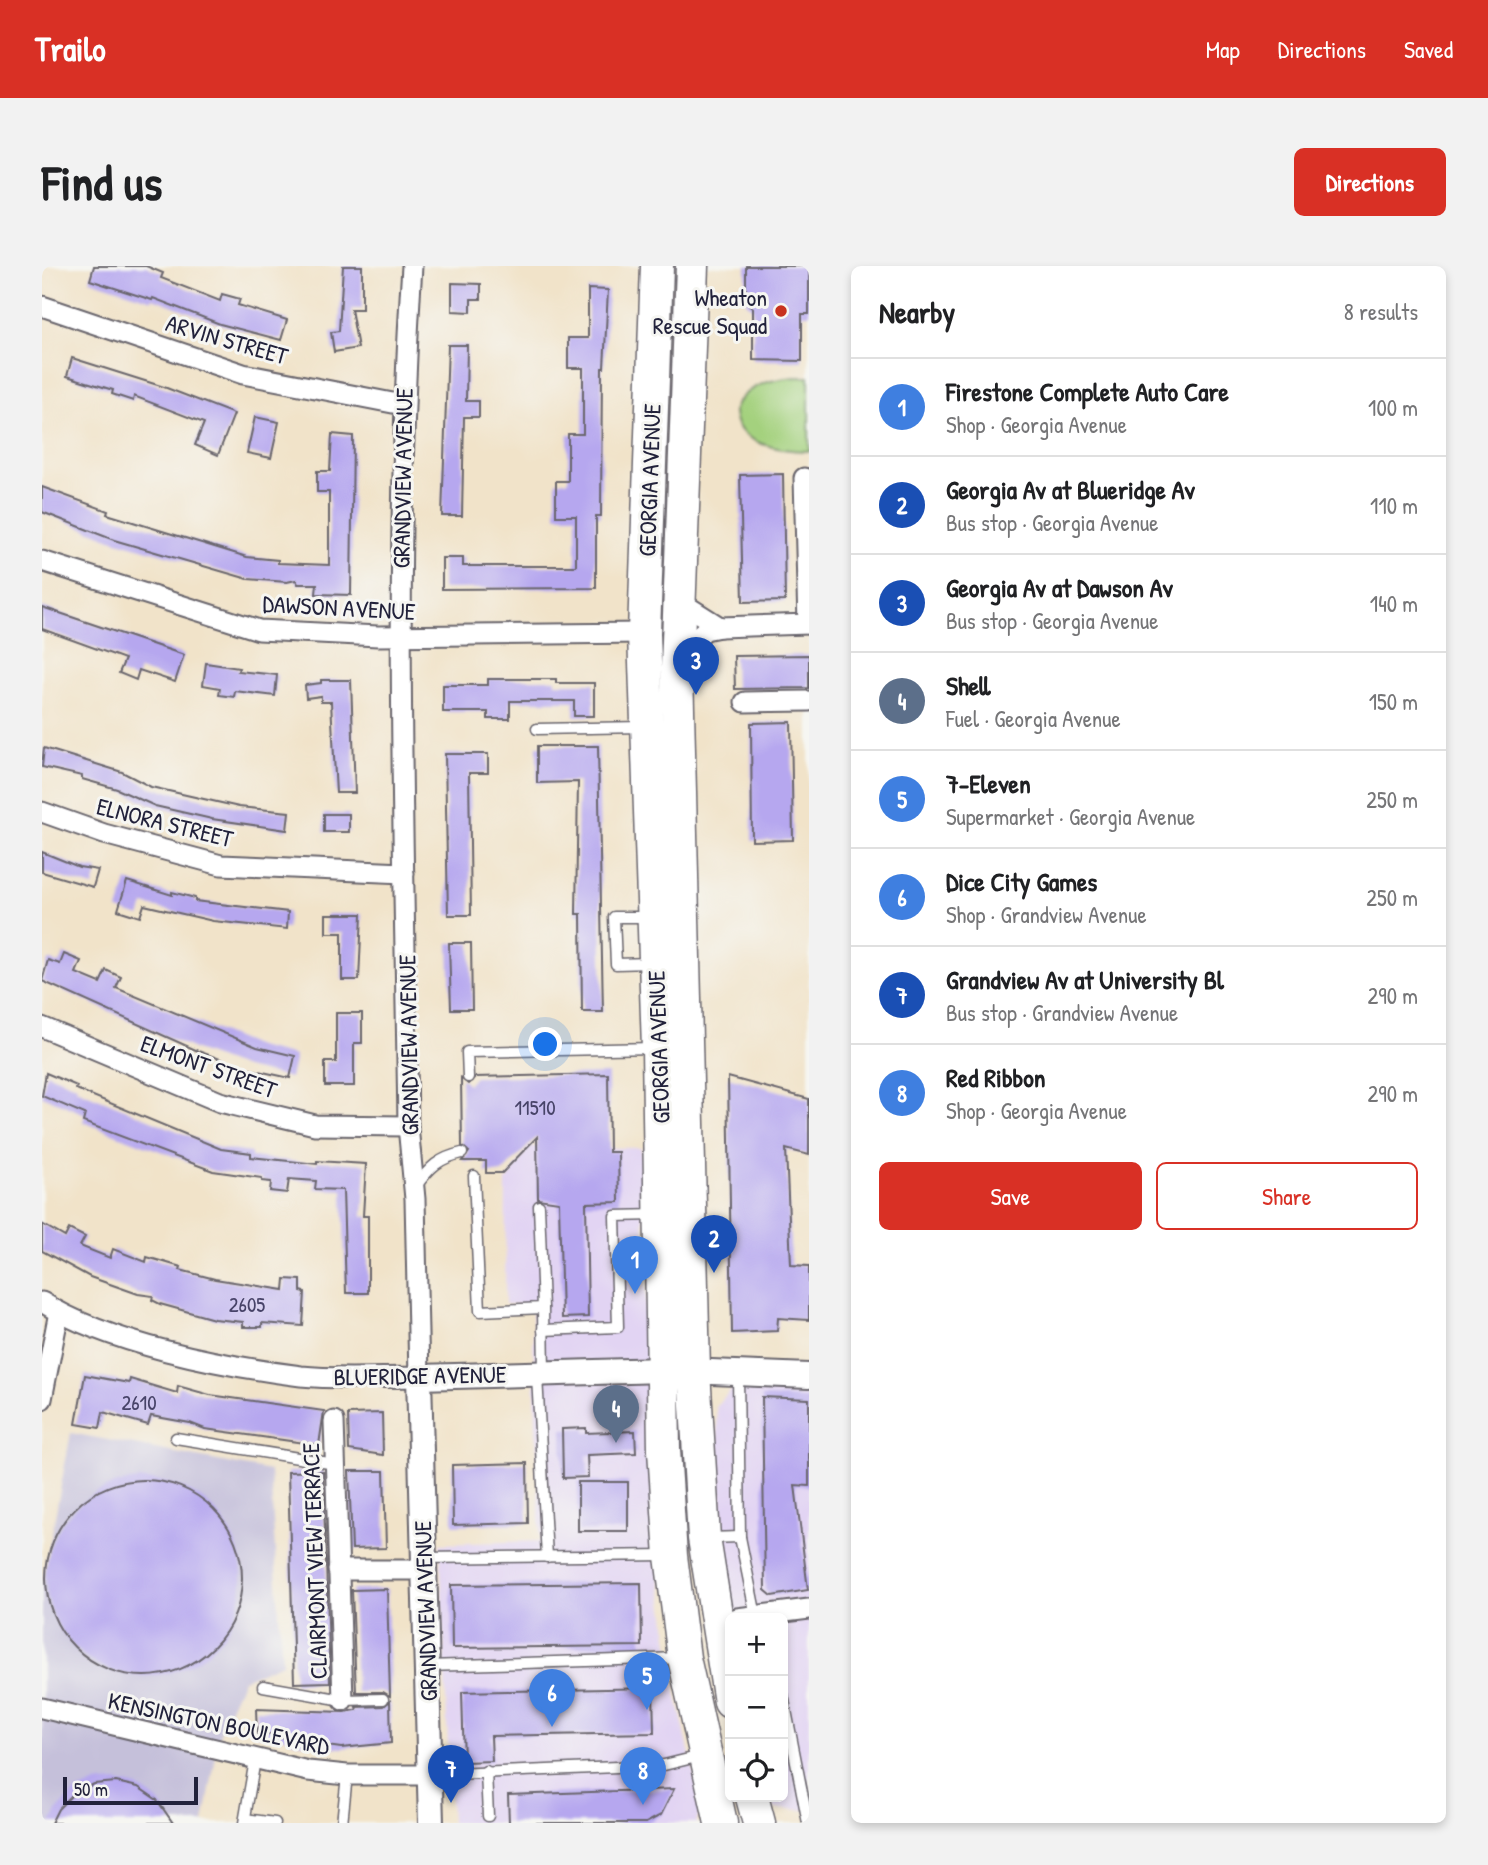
<!DOCTYPE html>
<html lang="en">
<head>
<meta charset="utf-8">
<style>
	:root { --surface:#fff; --page:#f2f2f2; --text:#202124; --muted:#757577; --line:#e0e0e0; --accent:#d93025 }
	body { margin:0; font-family:"Patrick Hand",sans-serif; background:var(--page); color:var(--text) }
	.controls { position:absolute; right:21px; bottom:21px; display:grid; overflow:hidden; border-radius:10px; box-shadow:0 4px 10px #0003 }
	.controls button { width:63px; height:63px; display:grid; place-items:center; padding:0; border:0; border-bottom:2px solid var(--line); background:var(--surface); color:var(--text); font:35px sans-serif }
	.scale { position:absolute; left:21px; bottom:18px; width:135px; box-sizing:border-box; padding-left:7px; border:4px solid #22223b; border-top:0; font-size:19px; line-height:24px; white-space:nowrap; color:#22223b; -webkit-text-stroke:5px #f6f6f2; paint-order:stroke }
	.you { position:absolute; left:504px; top:779px; width:24px; height:24px; margin:-18px; border:5px solid #fff; border-radius:50%; background:#1a73e8; box-shadow:0 0 0 10px #1a73e833 }
	.badge { display:grid; place-items:center; width:46px; height:46px; border-radius:50%; background:var(--accent); color:#fff; font-size:23px; font-weight:700 }
	.pin { position:absolute; translate:-50% -58px; filter:drop-shadow(0 2px 4px #0008) }
	.pin::after { content:''; position:absolute; top:37px; width:24px; height:21px; background:inherit; clip-path:polygon(0 0,100% 0,50% 100%) }
	.list { margin:0; padding:0; list-style:none }
	h2 { display:flex; justify-content:space-between; align-items:center; height:91px; margin:0; padding:0 28px; font-size:30px }
	h2 small { font-size:23px; font-weight:400; color:var(--muted) }
	.list li { display:grid; grid-template-columns:46px 1fr auto; gap:21px; align-items:center; box-sizing:border-box; height:98px; padding:0 28px; border-top:2px solid var(--line) }
	.list b { display:block; font-size:26px; white-space:nowrap }
	.list p { margin:0; font-size:23px; white-space:nowrap; color:var(--muted) }
	.list em { font-size:23px; font-style:normal; color:var(--muted) }
	.actions { display:flex; gap:14px; padding:21px 28px }
	.actions a { flex:1; padding:16px 0; border:2px solid var(--accent); border-radius:10px; text-align:center; font-size:24px; color:var(--accent) }
	.actions .main { background:var(--accent); color:#fff }
	.icon { flex:none; width:38px; height:38px; fill:none; stroke:currentColor; stroke-width:2; stroke-linecap:round; stroke-linejoin:round }
	.map { position:relative; flex:none; width:767px; height:1557px; overflow:hidden; border-radius:10px }
	header { display:flex; align-items:center; gap:42px; box-sizing:border-box; height:98px; padding:0 35px; background:var(--accent); color:#fff }
	header strong { font-size:33px }
	nav { display:flex; gap:38px; margin-inline-start:auto; font-size:24px }
	.intro { display:flex; align-items:center; justify-content:space-between; box-sizing:border-box; height:168px; padding:0 42px }
	h1 { margin:0; font-size:49px }
	.button { padding:18px 32px; border-radius:10px; background:var(--accent); color:#fff; font-size:24px; font-weight:700 }
	main { display:flex; gap:42px; padding:0 42px }
	aside { flex:1; background:var(--surface); border-radius:10px; box-shadow:0 4px 10px #0003 }
	.map>svg:first-child { display:block }
	.built { fill:#e2d4f3 }
	.industrial { fill:#c5c0da }
	.green { fill:#a4d17e; stroke:#637a5c; stroke-width:2 }
	.building { fill:#b6a7ef }
	.lines { fill:none; stroke-linecap:round; stroke-linejoin:round }
	.service-casing { stroke:#6a666d; stroke-width:13 }
	.minor-casing { stroke:#6a666d; stroke-width:23 }
	.tertiary-casing { stroke:#6a666d; stroke-width:28 }
	.primary-casing { stroke:#6a666d; stroke-width:35 }
	.service { stroke:#fff; stroke-width:10 }
	.minor { stroke:#fff; stroke-width:19 }
	.tertiary { stroke:#fff; stroke-width:24 }
	.primary { stroke:#fff; stroke-width:32 }
	.poi-dot { fill:#c8321e; stroke:#f6f6f2; stroke-width:2.5 }
	.labels { text-anchor:middle; dominant-baseline:central; stroke-width:6; stroke-linejoin:round; paint-order:stroke }
	.number-label { font-size:21px; fill:#474368 }
	.poi-label { font-size:24px; fill:#22223b; stroke:#f6f6f2; text-anchor:end }
	.street-label { font-size:24px; fill:#22223b; stroke:#f6f6f2 }
</style>
</head>
<body>
<header>
<strong>Trailo</strong>
<nav><a>Map</a><a>Directions</a><a>Saved</a></nav>
</header>
<div class="intro"><h1>Find us</h1><a class="button">Directions</a></div>
<main>
<div class="map">
<svg width="767" height="1557" viewBox="0 0 767 1557">
	<rect width="100%" height="100%" fill="#f6f6f2"/>
	<filter id="ink" filterUnits="userSpaceOnUse"><feTurbulence type="fractalNoise" baseFrequency=".0143" numOctaves="2"/><feDisplacementMap in="SourceGraphic" scale="14" xChannelSelector="R" yChannelSelector="G"/><feConvolveMatrix kernelMatrix="1 2 1 2 8 2 1 2 1" color-interpolation-filters="sRGB"/></filter>
	<filter id="wash" filterUnits="userSpaceOnUse"><feTurbulence type="fractalNoise" baseFrequency=".00686" numOctaves="4" result="noise"/><feDisplacementMap in="SourceGraphic" scale="28" xChannelSelector="R" yChannelSelector="G"/><feGaussianBlur stdDeviation="1.57" result="paint"/><feColorMatrix in="noise" values="0 0 0 0 0 0 0 0 0 0 0 0 0 0 0 0 0 1.4 0 .05"/><feComposite in="paint" operator="in"/></filter>
	<g filter="url(#wash)">
		<rect width="100%" height="100%" fill="#f1e3c9"/>
		<!-- built -->
		<g class="built">
			<polygon points="487,881 599,882 612,1271 634,1427 657,1529 659,1543 654,1557 409,1557 398,1278 498,1275 490,1038 463,1038 464,916"/>
			<polygon points="690,1123 767,1127 767,1544 733,1543 726,1531 741,1531 741,1352 691,1352 683,1309 674,1140"/>
		</g>
		<!-- industrial -->
		<polygon class="industrial" points="29,1167 228,1205 240,1397 201,1413 179,1462 162,1557 0,1557 0,1319"/>
		<!-- green -->
		<path class="green" d="M767,111v74c-26,0 -77,-6 -75,-42 12,-27 48,-33 75,-32z"/>
		<g id="blocks">
			<!-- building -->
			<g class="building">
				<polygon points="52,0 104,0 121,7 119,12 178,35 180,28 198,33 196,39 245,54 239,74 178,58 111,32 110,34 48,14"/>
				<polygon points="301,0 320,0 320,43 309,43 316,82 292,86 289,66 297,65"/>
				<polygon points="704,0 767,0 767,48 760,48 760,95 711,94 711,42 704,36"/>
				<polygon points="410,17 439,18 439,33 429,33 429,46 410,45"/>
				<polygon points="546,23 566,24 562,102 560,102 559,250 554,250 554,322 400,323 400,292 421,292 421,300 534,300 534,250 514,250 514,215 526,215 526,168 541,168 541,102 526,102 526,72 546,72"/>
				<polygon points="406,79 425,79 424,135 437,135 437,151 422,151 420,250 400,250"/>
				<polygon points="30,92 122,121 192,148 176,189 153,179 162,157 92,130 91,135 70,128 71,124 25,110"/>
				<polygon points="213,151 237,156 229,192 205,187"/>
				<polygon points="290,168 311,170 309,329 274,328 275,318 256,318 254,314 245,316 206,313 72,274 0,246 0,221 66,245 65,248 205,291 236,294 236,297 287,299 287,226 275,226 275,205 288,205"/>
				<polygon points="741,208 743,335 701,336 698,209"/>
				<polygon points="0,341 142,389 133,416 97,404 94,414 77,407 83,393 0,363"/>
				<polygon points="767,389 767,422 693,423 692,390"/>
				<polygon points="164,397 197,402 196,405 235,409 233,430 193,425 192,431 177,429 178,422 161,419"/>
				<polygon points="446,413 514,413 514,417 552,417 552,450 532,450 532,435 468,435 468,453 446,453 446,446 401,446 401,419 446,419"/>
				<polygon points="279,414 309,414 313,527 294,527 289,436 279,436 279,430 264,432 263,419 279,417"/>
				<polygon points="749,456 751,574 710,575 709,457"/>
				<polygon points="495,480 556,480 561,746 540,746 539,648 534,648 536,516 495,517"/>
				<polygon points="2,482 80,506 109,521 197,541 247,546 245,564 170,553 113,540 75,523 40,513 40,510 0,501"/>
				<polygon points="403,488 446,488 446,507 427,507 429,649 406,649"/>
				<rect x="282" y="548" width="25" height="18"/>
				<polygon points="0,586 37,601 56,604 51,621 0,606"/>
				<polygon points="85,615 130,629 130,626 153,632 153,635 246,646 245,663 171,655 102,639 98,651 76,644"/>
				<polygon points="284,648 320,648 317,714 300,714 300,667 284,667"/>
				<polygon points="407,677 429,677 430,743 409,743"/>
				<polygon points="22,688 39,695 34,707 58,717 64,704 79,711 74,722 215,781 253,790 248,812 203,802 156,785 0,715 6,694 18,698"/>
				<polygon points="294,747 320,747 320,777 312,777 312,820 283,820 283,796 294,796"/>
				<polygon points="4,807 35,820 34,823 179,883 209,887 209,891 275,898 275,895 324,898 321,950 326,950 326,1027 304,1027 301,924 273,923 274,915 247,913 245,927 228,925 229,916 220,915 220,912 171,905 41,856 43,848 0,830"/>
				<polygon points="566,808 567,886 576,886 577,936 544,937 546,1051 520,1052 517,936 496,933 495,871 460,907 444,907 444,895 420,895 427,886 420,880 419,812 426,818 433,811"/>
				<polygon points="686,811 767,833 767,889 744,883 749,999 767,1000 767,1054 736,1052 735,1065 690,1067"/>
				<polygon points="0,958 23,971 27,963 43,971 38,980 68,992 71,983 104,996 105,991 139,1001 138,1004 173,1013 242,1024 243,1013 259,1014 259,1025 263,1026 261,1060 220,1057 220,1061 201,1061 201,1056 172,1053 118,1038 110,1034 111,1030 96,1028 48,1011 0,985"/>
				<polygon points="43,1109 87,1117 88,1113 135,1127 136,1120 168,1129 282,1145 277,1179 163,1163 148,1157 109,1150 106,1159 61,1146 58,1162 34,1158"/>
				<polygon points="720,1131 767,1133 767,1220 753,1219 766,1324 730,1330 723,1324"/>
				<polygon points="340,1147 341,1189 307,1184 306,1148"/>
				<polygon points="544,1162 544,1167 593,1165 594,1187 545,1189 546,1211 521,1212 520,1163"/>
				<polygon points="485,1197 486,1257 411,1259 410,1199"/>
				<polygon points="281,1205 288,1416 252,1417 246,1206"/>
				<polygon points="307,1205 342,1205 344,1282 310,1283"/>
				<circle cx="102" cy="1312" r="98"/>
				<rect x="536" y="1216" width="50" height="49"/>
				<polygon points="599,1317 600,1380 410,1382 409,1319"/>
				<polygon points="345,1323 348,1430 341,1426 314,1426 310,1324"/>
				<polygon points="611,1422 612,1467 449,1470 450,1495 422,1496 420,1426"/>
				<polygon points="348,1435 349,1477 299,1482 249,1475 249,1471 232,1472 232,1468 215,1469 214,1443 302,1446 315,1444 314,1441 342,1440"/>
				<polygon points="74,1516 96,1521 115,1534 131,1557 9,1557 16,1543 32,1527 52,1518"/>
				<polygon points="632,1523 619,1549 604,1557 467,1557 466,1529"/>
			</g>
		</g>
	</g>
	<g filter="url(#ink)">
		<use href="#blocks" fill-opacity="0" stroke="#6a666d" stroke-width="2"/>
		<g class="lines">
			<defs>
				<g id="service">
					<polyline points="495,463 601,461"/>
					<polyline points="608,651 572,651 574,698 609,697"/>
					<polyline points="426,811 425,786 612,782"/>
					<polyline points="432,910 438,1045 501,1042 497,940"/>
					<path d="M374,920c14,-19 23,-28 46,-33"/>
					<polyline points="501,1042 502,1107"/>
					<polyline points="501,1064 576,1061 573,950 614,949"/>
					<polyline points="696,1107 698,1271 714,1350"/>
					<polyline points="495,1110 505,1291"/>
					<polyline points="134,1172 293,1198"/>
					<polyline points="667,1272 698,1271"/>
					<polyline points="382,1292 626,1289"/>
					<polyline points="385,1400 639,1392"/>
					<polyline points="221,1420 301,1434 341,1433"/>
					<polyline points="741,1429 766,1557"/>
					<polyline points="444,1505 446,1550"/>
					<polyline points="389,1509 622,1499 659,1490"/>
					<polyline points="203,1553 233,1557"/>
					<polyline points="202,1557 213,1494"/>
					<polyline points="300,1557 305,1509"/>
				</g>
				<g id="minor">
					<polyline points="0,40 201,108 361,139"/>
					<polyline points="762,212 766,358"/>
					<polyline points="0,295 217,364 336,370 602,367"/>
					<polyline points="637,335 678,361"/>
					<polyline points="636,389 663,364 678,361 767,358"/>
					<polyline points="703,436 767,435"/>
					<polyline points="0,546 62,568 179,599 362,607"/>
					<polyline points="0,761 178,836 273,859 366,860"/>
					<path d="M0,1036c66,42 181,64 259,74 38,4 79,1 118,1l-4,-178 -7,-73c-4,-287 -15,-573 4,-860"/>
					<polyline points="0,1133 17,1046"/>
					<polyline points="292,1155 301,1434"/>
					<polyline points="296,1304 382,1304"/>
					<polyline points="695,1352 767,1343"/>
					<polyline points="0,1442 266,1505 305,1509 387,1509"/>
				</g>
				<polyline id="tertiary" points="389,1557 377,1111 621,1104 767,1110"/>
				<g id="primary">
					<polyline points="615,0 602,367 616,782 622,1184 629,1290 642,1392 679,1557"/>
					<polyline points="650,0 635,403 652,1105 662,1272 688,1436"/>
					<polyline points="710,1531 717,1557"/>
				</g>
			</defs>
			<!-- service casing -->
			<use href="#service" class="service-casing"/>
			<!-- minor casing -->
			<use href="#minor" class="minor-casing"/>
			<!-- tertiary casing -->
			<use href="#tertiary" class="tertiary-casing"/>
			<!-- primary casing -->
			<use href="#primary" class="primary-casing"/>
			<!-- service -->
			<use href="#service" class="service"/>
			<!-- minor -->
			<use href="#minor" class="minor"/>
			<!-- tertiary -->
			<use href="#tertiary" class="tertiary"/>
			<!-- primary -->
			<use href="#primary" class="primary"/>
		</g>
	</g>
	<!-- markers -->
	<circle class="poi-dot" cx="739" cy="45" r="7"/>
	<g class="labels">
		<!-- number labels -->
		<g class="number-label">
			<text x="493" y="841">11510</text>
			<text x="205" y="1038">2605</text>
			<text x="97" y="1136">2610</text>
		</g>
		<!-- poi labels -->
		<g class="poi-label">
			<text x="725" y="31">Wheaton<tspan x="725" dy="28">Rescue Squad</tspan></text>
		</g>
		<!-- street labels -->
		<g class="street-label">
			<text transform="translate(185 73) rotate(16)">ARVIN STREET</text>
			<text transform="translate(360 212) rotate(-89)">GRANDVIEW AVENUE</text>
			<text transform="translate(607 214) rotate(-88)">GEORGIA AVENUE</text>
			<text transform="translate(297 341) rotate(3)">DAWSON AVENUE</text>
			<text transform="translate(123 556) rotate(14)">ELNORA STREET</text>
			<text transform="translate(366 779) rotate(-91)">GRANDVIEW AVENUE</text>
			<text transform="translate(616 781) rotate(-92)">GEORGIA AVENUE</text>
			<text transform="translate(167 800) rotate(20)">ELMONT STREET</text>
			<text transform="translate(378 1109) rotate(-1)">BLUERIDGE AVENUE</text>
			<text transform="translate(272 1295) rotate(-92)">CLAIRMONT VIEW TERRACE</text>
			<text transform="translate(383 1345) rotate(-92)">GRANDVIEW AVENUE</text>
			<text transform="translate(177 1457) rotate(12)">KENSINGTON BOULEVARD</text>
		</g>
	</g>
</svg>
<div class="controls">
<button>+</button>
<button>−</button>
<button><svg class="icon" aria-label="locate" viewBox="0 0 24 24"><circle cx="12" cy="12" r="6"/><path d="M12 2v4M12 18v4M2 12h4M18 12h4"/></svg></button>
</div>
<div class="scale">50 m</div>
<div class="you"></div>
<div class="pin badge" style="left:593px;top:1028px;background:#3f7fe0">1</div>
<div class="pin badge" style="left:672px;top:1007px;background:#1a4fb4">2</div>
<div class="pin badge" style="left:654px;top:429px;background:#1a4fb4">3</div>
<div class="pin badge" style="left:574px;top:1177px;background:#5c6f8a">4</div>
<div class="pin badge" style="left:605px;top:1444px;background:#3f7fe0">5</div>
<div class="pin badge" style="left:510px;top:1461px;background:#3f7fe0">6</div>
<div class="pin badge" style="left:409px;top:1537px;background:#1a4fb4">7</div>
<div class="pin badge" style="left:601px;top:1539px;background:#3f7fe0">8</div>
</div>
<aside>
<h2>Nearby<small>8 results</small></h2>
<ul class="list">
<li><span class="badge" style="background:#3f7fe0">1</span><div><b>Firestone Complete Auto Care</b><p>Shop · Georgia Avenue</p></div><em>100 m</em></li>
<li><span class="badge" style="background:#1a4fb4">2</span><div><b>Georgia Av at Blueridge Av</b><p>Bus stop · Georgia Avenue</p></div><em>110 m</em></li>
<li><span class="badge" style="background:#1a4fb4">3</span><div><b>Georgia Av at Dawson Av</b><p>Bus stop · Georgia Avenue</p></div><em>140 m</em></li>
<li><span class="badge" style="background:#5c6f8a">4</span><div><b>Shell</b><p>Fuel · Georgia Avenue</p></div><em>150 m</em></li>
<li><span class="badge" style="background:#3f7fe0">5</span><div><b>7-Eleven</b><p>Supermarket · Georgia Avenue</p></div><em>250 m</em></li>
<li><span class="badge" style="background:#3f7fe0">6</span><div><b>Dice City Games</b><p>Shop · Grandview Avenue</p></div><em>250 m</em></li>
<li><span class="badge" style="background:#1a4fb4">7</span><div><b>Grandview Av at University Bl</b><p>Bus stop · Grandview Avenue</p></div><em>290 m</em></li>
<li><span class="badge" style="background:#3f7fe0">8</span><div><b>Red Ribbon</b><p>Shop · Georgia Avenue</p></div><em>290 m</em></li>
</ul>
<div class="actions"><a class="main">Save</a><a>Share</a></div>
</aside>
</main>
</body>
</html>
